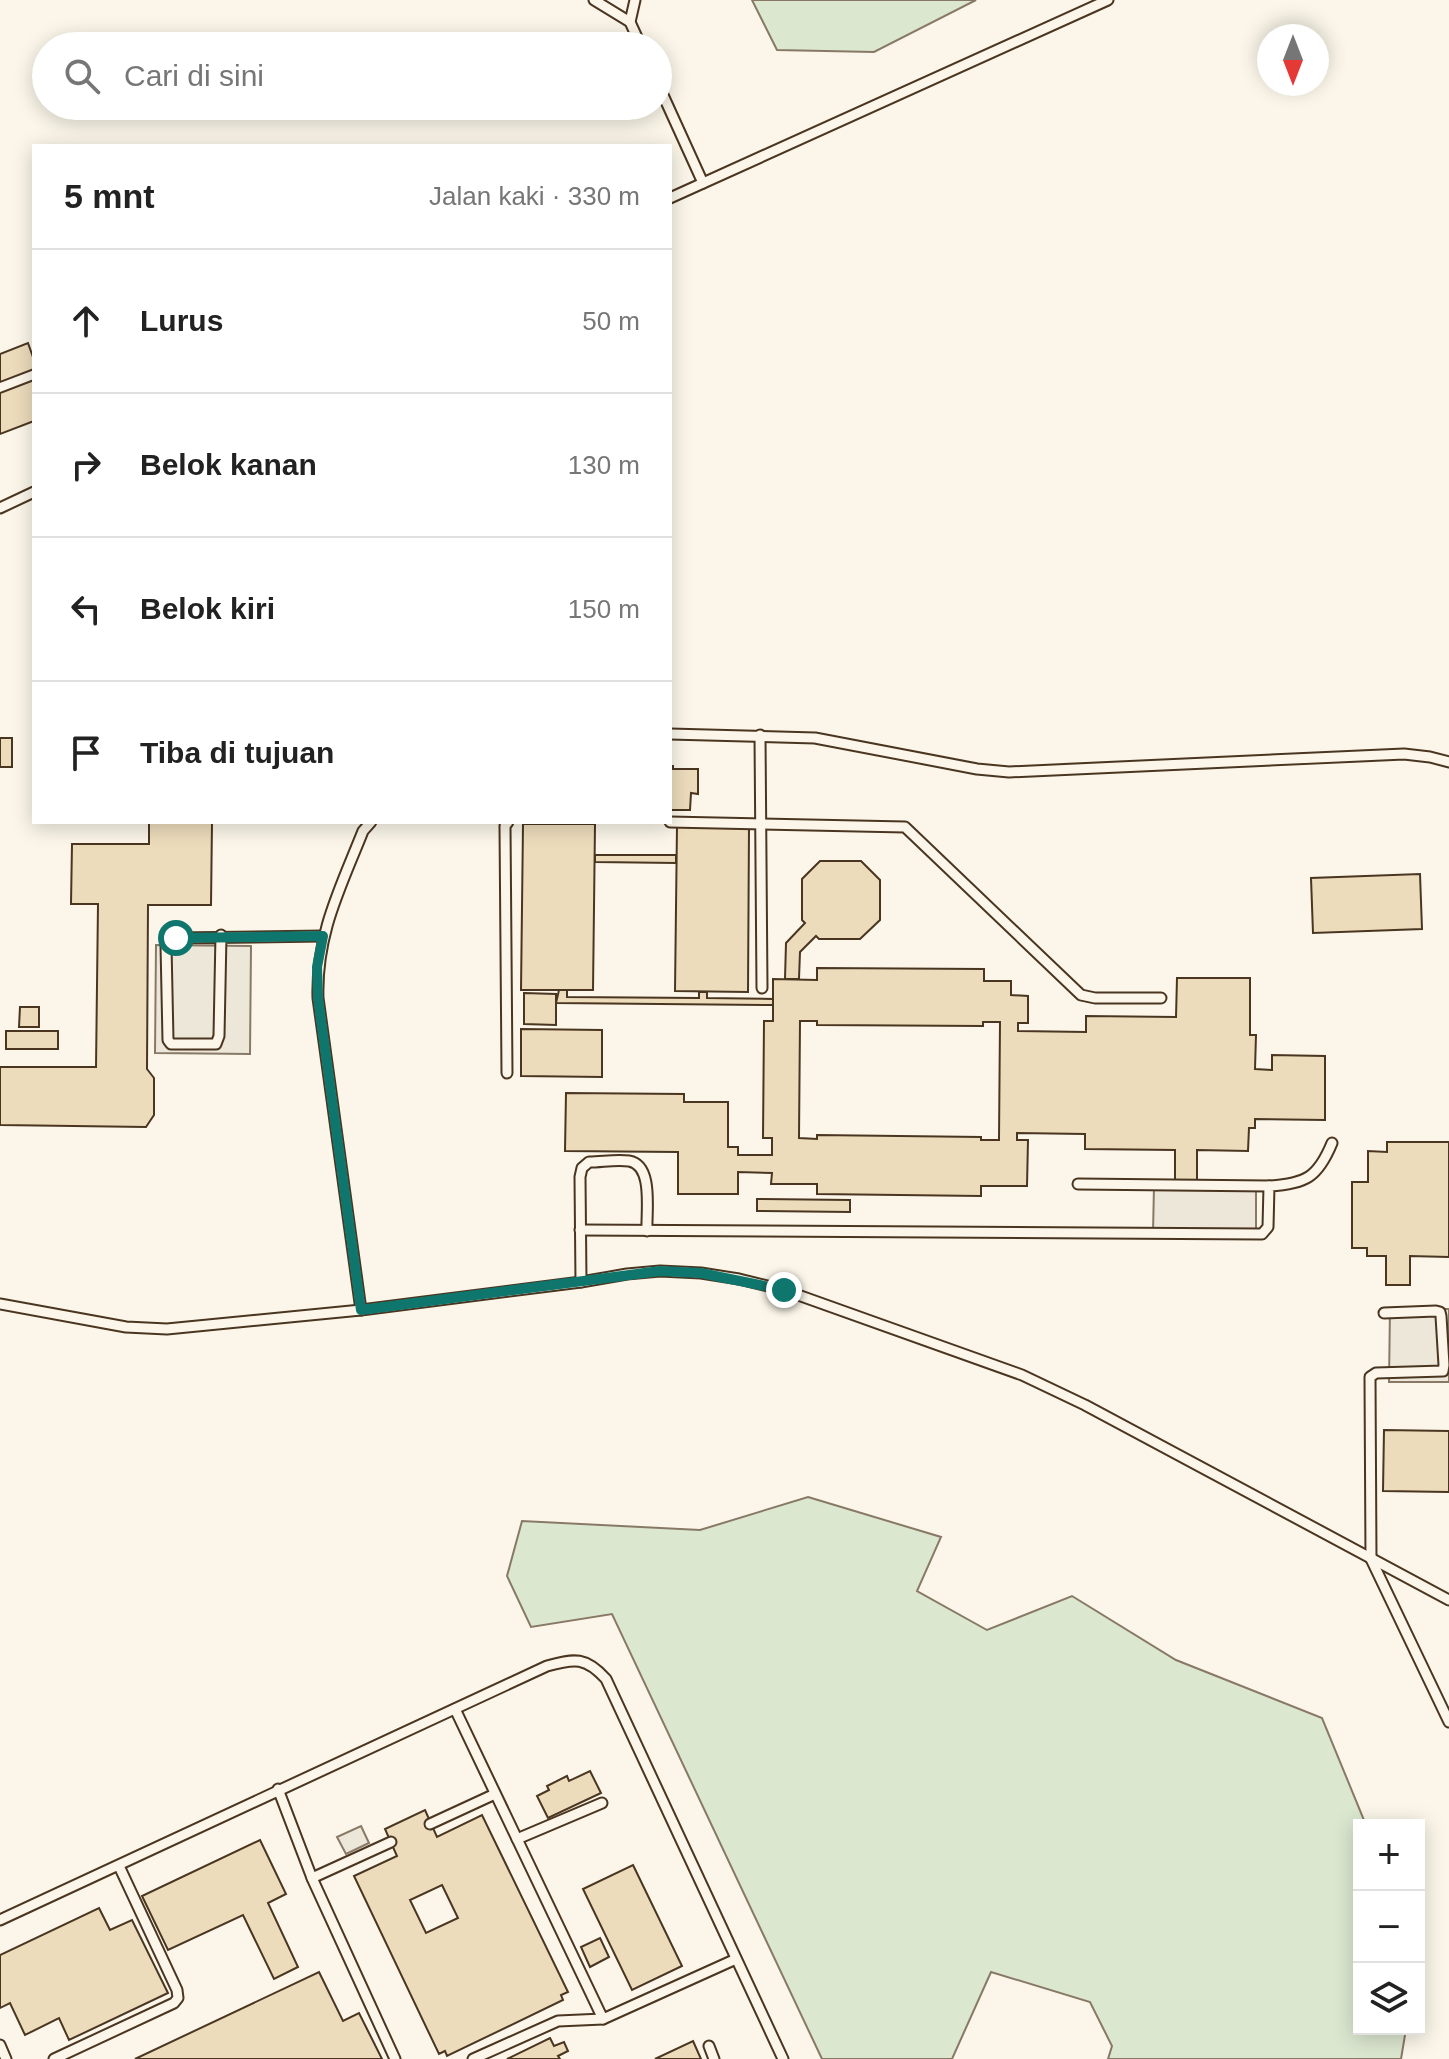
<!DOCTYPE html>
<html lang="id">
<head>
<meta charset="utf-8">
<style>
	:root { --surface:#fff; --page:#f2f2f2; --text:#222; --muted:#767676; --line:#e0e0e0 }
	body { margin:0; font-family:Helvetica,sans-serif; background:var(--page); color:var(--text) }
	.controls { position:absolute; right:24px; bottom:24px; display:grid; overflow:hidden; border-radius:0px; box-shadow:0 4px 20px #0003 }
	.controls button { width:72px; height:72px; display:grid; place-items:center; padding:0; border:0; border-bottom:2px solid var(--line); background:var(--surface); color:var(--text); font:40px sans-serif }
	.compass { position:absolute; left:1257px; top:24px; width:72px; height:72px; border-radius:50%; background:var(--surface); box-shadow:0 4px 20px #0003; rotate:180deg }
	.stop { position:absolute; width:24px; height:24px; margin:-18px; border:6px solid #0f766e; border-radius:50%; background:#fff }
	.stop.end { background:#0f766e; border-color:#fff; box-shadow:0 2px 8px #0008 }
	.list { margin:0; padding:0; list-style:none }
	h2 { display:flex; justify-content:space-between; align-items:center; height:104px; margin:0; padding:0 32px; font-size:34px }
	h2 small { font-size:26px; font-weight:400; color:var(--muted) }
	.list li { display:grid; grid-template-columns:52px 1fr auto; gap:24px; align-items:center; box-sizing:border-box; height:144px; padding:0 32px; border-top:2px solid var(--line) }
	.list b { display:block; font-size:30px; white-space:nowrap }
	.list em { font-size:26px; font-style:normal; color:var(--muted) }
	.icon { flex:none; width:44px; height:44px; fill:none; stroke:currentColor; stroke-width:2; stroke-linecap:round; stroke-linejoin:round }
	.map { position:relative; flex:none; width:1449px; height:2059px; overflow:hidden }
	.search { position:absolute; background:var(--surface); box-shadow:0 4px 20px #0003; left:32px; top:32px; width:640px; height:88px; display:flex; align-items:center; gap:20px; box-sizing:border-box; padding:0 28px; border-radius:44px; color:var(--muted); font-size:30px }
	.panel { position:absolute; background:var(--surface); box-shadow:0 4px 20px #0003; left:32px; top:144px; width:640px; height:680px; border-radius:0px }
	.map>svg:first-child { display:block }
	.green { fill:#dce7d0; stroke:#887966; stroke-width:2 }
	.parking { fill:#ede7d9; stroke:#887966; stroke-width:2 }
	.building { fill:#ecdcbc; stroke:#4a3520; stroke-width:2; fill-rule:evenodd }
	.lines { fill:none; stroke-linecap:round; stroke-linejoin:round }
	.service-casing { stroke:#4a3520; stroke-width:13 }
	.service { stroke:#fbf6e9; stroke-width:9 }
	.route { stroke:#0f766e; stroke-width:10 }
</style>
</head>
<body>
<div class="map">
<svg width="1449" height="2059" viewBox="0 0 1449 2059">
	<rect width="100%" height="100%" fill="#fbf6e9"/>
	<!-- green -->
	<g class="green">
		<polygon points="752,0 976,0 874,52 777,50"/>
		<polygon points="808,1497 941,1537 917,1591 987,1630 1072,1596 1176,1660 1322,1718 1366,1825 1359,1825 1359,2029 1406,2029 1401,2059 1108,2059 1112,2046 1090,2002 991,1972 952,2059 822,2059 612,1614 531,1627 507,1576 522,1521 700,1530"/>
	</g>
	<!-- parking -->
	<g class="parking">
		<polygon points="156,945 251,946 250,1054 155,1053"/>
		<polygon points="1154,1186 1256,1187 1256,1234 1153,1233"/>
		<polygon points="1390,1308 1449,1309 1449,1382 1389,1382"/>
		<polygon points="361,1826 369,1843 346,1854 337,1837"/>
	</g>
	<!-- building -->
	<g class="building">
		<polygon points="28,343 34,360 34,369 0,382 0,354"/>
		<polygon points="34,380 34,421 0,434 0,393"/>
		<rect x="0" y="738" width="12" height="29"/>
		<polygon points="670,766 673,766 673,769 698,769 698,794 691,793 690,810 670,810"/>
		<polygon points="149,822 212,822 211,905 148,905 147,1069 154,1078 154,1115 146,1127 0,1125 0,1067 96,1067 98,904 71,904 72,844 149,844"/>
		<polygon points="523,824 595,824 593,990 521,990"/>
		<polygon points="677,825 749,826 748,992 675,991"/>
		<polygon points="595,855 676,855 676,863 595,862"/>
		<polygon points="820,861 861,861 880,880 880,920 860,939 819,939 816,936 800,952 799,979 785,979 786,943 805,923 802,920 802,879"/>
		<polygon points="1420,874 1422,929 1313,933 1311,878"/>
		<path d="M817,968l167,1v12h27v14l17,1v27h-10v8l68,1v-16l90,1 1,-39h73v57h6l-1,34 17,1v-15l53,1v64l-70,-1v9h-6l-1,23 -51,-1v35l-22,-1v-34l-90,-1v-15l-68,-1v7h11l-1,46h-46v10l-164,-2v-10h-46l1,-11 -34,-1v22h-60v-42l-113,-1 1,-58 118,1v8h44v45h10v8h34v-17h-9l1,-117h9v-42l44,1zM800,1021h17v4l166,1v-4h17l-1,118h-18v-3l-164,-2v4l-18,-1z"/>
		<polygon points="559,990 567,990 567,997 699,998 699,992 707,992 707,998 773,999 773,1005 556,1003"/>
		<polygon points="524,993 556,994 556,1025 524,1024"/>
		<polygon points="20,1007 39,1007 39,1027 19,1027"/>
		<polygon points="521,1029 602,1030 602,1077 521,1076"/>
		<rect x="6" y="1031" width="52" height="18"/>
		<polygon points="1387,1142 1449,1142 1449,1257 1410,1256 1410,1285 1386,1285 1386,1256 1367,1256 1367,1248 1352,1248 1352,1182 1368,1182 1368,1151 1387,1152"/>
		<polygon points="757,1199 850,1200 850,1212 757,1211"/>
		<polygon points="1384,1430 1449,1431 1449,1492 1383,1491"/>
		<polygon points="590,1771 601,1793 548,1818 537,1796 549,1790 547,1786 567,1776 569,1781"/>
		<path d="M425,1810l12,27 45,-22 86,177 -7,3 2,5 -116,56 -2,-5 -6,3 -85,-178 43,-20 -12,-27zM442,1885l16,33 -32,15 -16,-33z"/>
		<polygon points="260,1840 286,1894 268,1903 298,1967 274,1979 243,1915 168,1950 142,1896"/>
		<polygon points="633,1865 682,1966 632,1990 583,1889"/>
		<polygon points="99,1908 110,1930 132,1920 168,1993 69,2040 59,2018 25,2035 10,2003 0,2008 0,1955"/>
		<polygon points="600,1938 609,1957 590,1967 581,1947"/>
		<polygon points="319,1972 343,2021 359,2013 382,2059 135,2059"/>
		<polygon points="550,2038 554,2046 564,2042 568,2051 558,2056 560,2059 507,2059"/>
		<polygon points="693,2041 701,2059 655,2059"/>
	</g>
	<g class="lines">
		<defs>
			<g id="service">
				<polyline points="594,0 630,22 641,46"/>
				<polyline points="630,22 635,0"/>
				<polyline points="658,84 703,183"/>
				<polyline points="670,198 1108,0"/>
				<polyline points="0,508 34,492"/>
				<polyline points="670,734 815,738 977,769 1009,772 1404,754 1430,757 1449,762"/>
				<polyline points="760,735 762,988"/>
				<polyline points="670,822 905,827 1081,995 1095,998 1161,998"/>
				<polyline points="221,935 219,1036 216,1044 171,1044 168,1040 166,945 176,938 323,936"/>
				<polyline points="507,1073 505,826 508,822"/>
				<polyline points="1078,1184 1269,1186"/>
				<path d="M580,1230l682,4 6,-7 1,-41c37,-2 49,-9 63,-43"/>
				<path d="M581,1282l-1,-105 2,-9 7,-6c13,0 27,-3 40,-1 25,4 17,51 18,70"/>
				<polyline points="0,1304 126,1327 167,1329 361,1310 581,1282 627,1274 660,1271 701,1273 739,1279 784,1290 1022,1375 1085,1405 1449,1600"/>
				<path d="M361,1310l-43,-312c-2,-64 22,-109 45,-167l8,-9"/>
				<polyline points="1384,1313 1436,1311 1440,1312 1441,1316 1444,1365 1443,1371 1376,1373 1370,1377 1371,1559 1449,1722"/>
				<polyline points="455,1709 603,2019 736,1959"/>
				<polyline points="278,1789 312,1878 395,2059"/>
				<polyline points="430,1824 495,1794"/>
				<polyline points="517,1839 602,1803"/>
				<polyline points="312,1878 391,1842"/>
				<path d="M0,1920l547,-254c28,-8 39,-9 59,13l177,380"/>
				<polyline points="0,2045 6,2059"/>
				<polyline points="709,2046 714,2059"/>
				<polyline points="54,2059 174,2003 178,1998 177,1990 119,1866"/>
				<polyline points="473,2059 558,2021 603,2019"/>
			</g>
		</defs>
		<!-- service casing -->
		<use href="#service" class="service-casing"/>
		<!-- service -->
		<use href="#service" class="service"/>
	</g>
	<g class="lines">
		<!-- route -->
		<polyline class="route" points="176,938 323,936 317,967 318,998 361,1310 660,1271 701,1273 784,1290"/>
	</g>
</svg>
<div class="controls">
<button>+</button>
<button>−</button>
<button><svg class="icon" aria-label="layers" viewBox="0 0 24 24"><path d="M12 4l9 5-9 5-9-5zM3 14l9 5 9-5"/></svg></button>
</div>
<svg class="compass" viewBox="-18 -18 36 36"><path d="M0-13l5 13h-10z" fill="#e53935"/><path d="M0 13l5-13h-10z" fill="#767676"/></svg>
<div class="stop" style="left:176px;top:938px"></div>
<div class="stop end" style="left:784px;top:1290px"></div>
<div class="search"><svg class="icon" aria-label="search" viewBox="0 0 24 24"><circle cx="10" cy="10" r="6"/><path d="M15 15l6 6"/></svg>Cari di sini</div>
<section class="panel">
<h2>5 mnt<small>Jalan kaki · 330 m</small></h2>
<ul class="list">
<li><svg class="icon" aria-label="ahead" viewBox="0 0 24 24"><path d="M12 20V5M6 11l6-6 6 6"/></svg><div><b>Lurus</b></div><em>50 m</em></li>
<li><svg class="icon" aria-label="right" viewBox="0 0 24 24"><path d="M7 20v-9h11M14 6l5 5-5 5"/></svg><div><b>Belok kanan</b></div><em>130 m</em></li>
<li><svg class="icon" aria-label="left" viewBox="0 0 24 24"><path d="M17 20v-9H6M10 6l-5 5 5 5"/></svg><div><b>Belok kiri</b></div><em>150 m</em></li>
<li><svg class="icon" aria-label="arrive" viewBox="0 0 24 24"><path d="M6 21V4h12l-3 4 3 4H6"/></svg><div><b>Tiba di tujuan</b></div></li>
</ul>
</section>
</div>
</body>
</html>
